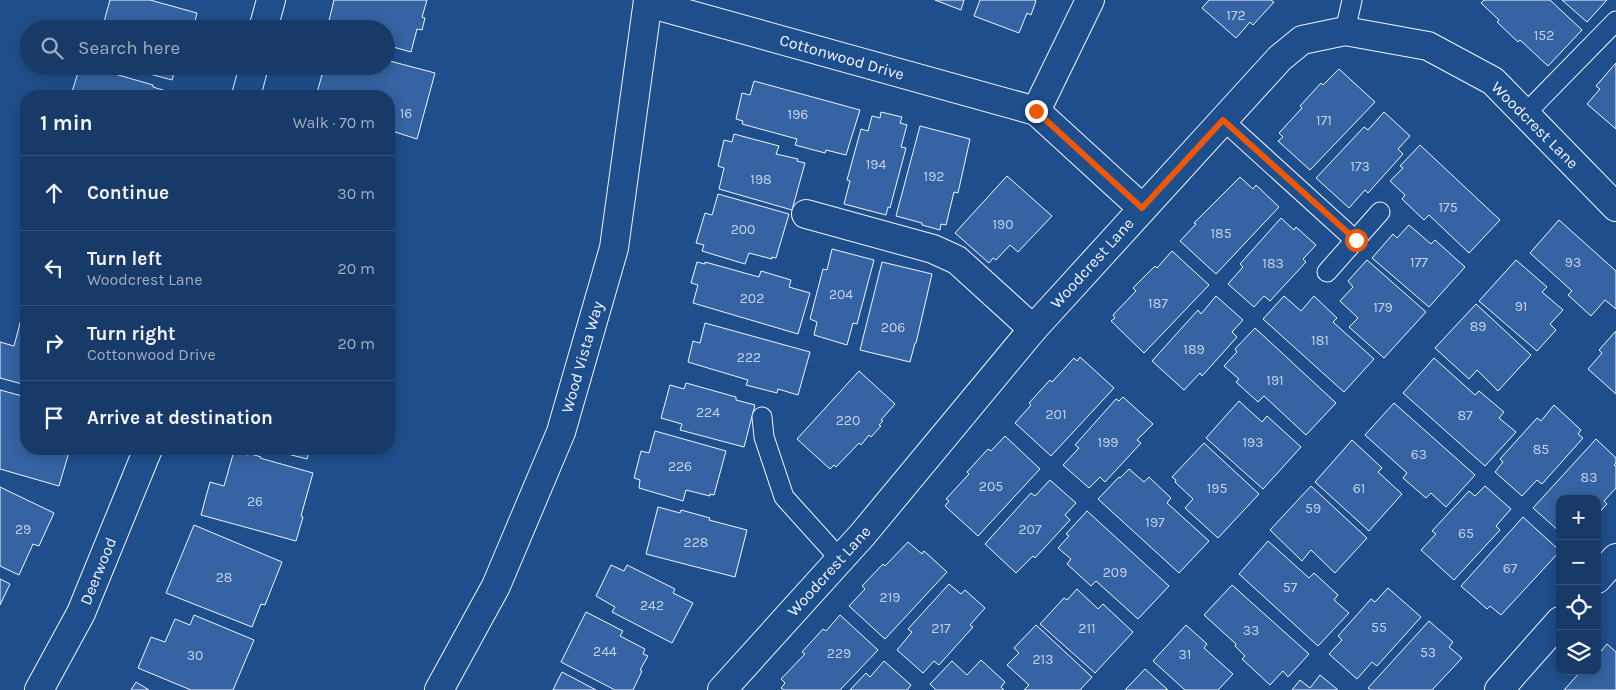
<!DOCTYPE html>
<html lang="en">
<head>
<meta charset="utf-8">
<style>
	:root { --surface:#173a69; --page:#244571; --text:#f1f3f6; --muted:#9eadc0; --line:#36547d }
	body { margin:0; font-family:Karla,sans-serif; background:var(--page); color:var(--text) }
	.controls { position:absolute; right:15px; bottom:15px; display:grid; overflow:hidden; border-radius:10px; box-shadow:0 2px 12px #0003 }
	.controls button { width:45px; height:45px; display:grid; place-items:center; padding:0; border:0; border-bottom:1px solid var(--line); background:var(--surface); color:var(--text); font:25px sans-serif }
	.stop { position:absolute; width:15px; height:15px; margin:-11px; border:4px solid #ea580c; border-radius:50%; background:#fff }
	.stop.end { background:#ea580c; border-color:#fff; box-shadow:0 1px 5px #0008 }
	.list { margin:0; padding:0; list-style:none }
	h2 { display:flex; justify-content:space-between; align-items:center; height:65px; margin:0; padding:0 20px; font-size:21px }
	h2 small { font-size:16px; font-weight:400; color:var(--muted) }
	.list li { display:grid; grid-template-columns:32px 1fr auto; gap:15px; align-items:center; box-sizing:border-box; height:75px; padding:0 20px; border-top:1px solid var(--line) }
	.list b { display:block; font-size:19px; white-space:nowrap }
	.list p { margin:0; font-size:16px; white-space:nowrap; color:var(--muted) }
	.list em { font-size:16px; font-style:normal; color:var(--muted) }
	.icon { flex:none; width:28px; height:28px; fill:none; stroke:currentColor; stroke-width:2; stroke-linecap:round; stroke-linejoin:round }
	.map { position:relative; flex:none; width:1616px; height:690px; overflow:hidden }
	.search { position:absolute; background:var(--surface); box-shadow:0 2px 12px #0003; left:20px; top:20px; width:375px; height:55px; display:flex; align-items:center; gap:12px; box-sizing:border-box; padding:0 18px; border-radius:28px; color:var(--muted); font-size:19px }
	.panel { position:absolute; background:var(--surface); box-shadow:0 2px 12px #0003; left:20px; top:90px; width:375px; height:365px; border-radius:20px }
	.map>svg:first-child { display:block }
	.building { fill:#3563a3; stroke:#f2f6ff }
	.lines { fill:none; stroke-linecap:round; stroke-linejoin:round }
	.service-casing { stroke:#f2f6ff; stroke-width:21 }
	.minor-casing { stroke:#f2f6ff; stroke-width:30 }
	.service { stroke:#1f4e8c; stroke-width:19 }
	.minor { stroke:#1f4e8c; stroke-width:28 }
	.route { stroke:#ea580c; stroke-width:6 }
	.labels { text-anchor:middle; dominant-baseline:central; stroke-width:4; stroke-linejoin:round; paint-order:stroke }
	.number-label { font-size:14px; fill:#c3d1e8 }
	.street-label { font-size:16px; fill:#f2f6ff; stroke:#1f4e8c }
</style>
</head>
<body>
<div class="map">
<svg width="1616" height="690" viewBox="0 0 1616 690">
	<rect width="100%" height="100%" fill="#1f4e8c"/>
	<!-- building -->
	<g class="building">
		<polygon points="110,0 150,0 197,13 193,29 102,29"/>
		<polygon points="334,0 427,0 422,17 425,18 422,30 417,29 411,52 386,45 386,29 327,29"/>
		<polygon points="935,0 964,0 961,10"/>
		<polygon points="980,0 1035,0 1036,1 1031,15 1027,13 1019,33 974,16"/>
		<polygon points="1209,0 1271,0 1274,2 1253,25 1250,22 1236,38 1202,8"/>
		<polygon points="1484,0 1550,0 1582,30 1548,66 1520,40 1518,42 1497,22 1499,20 1481,3"/>
		<polygon points="1562,0 1607,0 1587,22"/>
		<polygon points="386,60 435,73 417,139 389,130 389,96 316,96 322,75 313,73 314,66 386,66"/>
		<polygon points="1616,63 1616,129 1587,104 1600,89 1596,86"/>
		<polygon points="80,66 87,66 153,85 153,87 169,92 167,96 68,96 69,92 72,92"/>
		<polygon points="132,66 176,66 172,80 146,73 147,71"/>
		<polygon points="1339,69 1375,102 1310,170 1278,141 1283,137 1279,133 1302,108 1300,106 1321,83 1323,85"/>
		<polygon points="754,81 860,110 846,155 826,150 825,153 795,145 797,139 742,124 743,121 736,119 742,93 750,95"/>
		<polygon points="881,112 902,117 900,123 907,125 901,147 906,148 890,208 888,207 886,215 844,204 850,181 847,180 861,129 868,131 872,116 880,118"/>
		<polygon points="1384,112 1410,136 1398,149 1403,154 1368,193 1365,190 1349,208 1316,178 1364,127 1368,130"/>
		<polygon points="920,126 970,139 958,193 954,192 946,225 941,224 940,230 922,225 922,223 896,216"/>
		<polygon points="734,134 779,146 776,154 798,159 797,161 805,163 792,210 719,189 724,168 718,166 724,140 732,142"/>
		<polygon points="1420,145 1500,220 1469,253 1429,215 1424,220 1402,199 1405,195 1390,181 1403,168 1400,166"/>
		<polygon points="1007,176 1052,216 1018,252 1010,245 996,260 993,258 989,263 955,233"/>
		<polygon points="1240,177 1253,189 1256,185 1279,207 1216,274 1180,241 1196,224 1194,223"/>
		<polygon points="718,194 789,214 776,258 772,257 772,259 749,253 745,264 702,251 704,245 696,243 705,213 712,215"/>
		<polygon points="1281,218 1294,230 1296,227 1316,245 1303,259 1306,262 1270,301 1264,296 1254,307 1228,284 1243,267 1240,264"/>
		<polygon points="1559,220 1616,271 1616,309 1605,300 1591,316 1568,295 1572,291 1530,253"/>
		<polygon points="1409,225 1431,244 1435,240 1465,267 1429,307 1372,258 1393,234 1397,238"/>
		<polygon points="832,249 874,260 857,324 853,323 847,345 814,335 817,322 810,319 823,269 827,270"/>
		<polygon points="1172,251 1209,285 1144,353 1111,321 1115,318 1113,315 1136,291 1133,288 1155,266 1157,268"/>
		<polygon points="1367,260 1426,312 1384,358 1349,327 1358,318 1340,301 1353,287 1348,281"/>
		<polygon points="1516,260 1547,287 1542,292 1563,310 1550,324 1556,330 1537,351 1479,301"/>
		<polygon points="697,262 705,264 705,262 759,277 761,271 791,280 789,287 810,293 798,334 693,303 698,285 691,283"/>
		<polygon points="882,262 932,274 916,343 915,343 910,362 860,350"/>
		<polygon points="1216,296 1243,320 1232,332 1237,337 1202,376 1200,373 1184,390 1152,361 1198,310 1201,314"/>
		<polygon points="1284,296 1301,311 1314,296 1337,318 1333,322 1374,359 1344,392 1263,319"/>
		<polygon points="1476,304 1531,355 1498,391 1477,370 1469,379 1435,348"/>
		<polygon points="23,312 26,313 26,385 0,378 0,342 14,346"/>
		<polygon points="705,323 810,352 798,395 778,389 777,393 746,385 748,380 688,362 693,341 700,343"/>
		<polygon points="1255,328 1336,403 1306,435 1264,396 1258,402 1236,382 1239,379 1224,366 1237,352 1235,349"/>
		<polygon points="1616,331 1616,394 1588,369 1602,353 1599,350"/>
		<polygon points="1080,357 1114,388 1051,456 1015,423 1031,405 1029,403 1050,380 1052,382 1074,358 1077,361"/>
		<polygon points="1434,358 1475,395 1479,391 1504,412 1499,418 1516,432 1485,466 1403,393"/>
		<polygon points="859,371 895,404 881,420 883,421 879,425 881,426 871,437 869,435 861,445 859,443 836,467 834,465 830,469 797,439"/>
		<polygon points="686,383 736,397 736,400 755,405 744,447 680,430 682,424 661,418 670,385 684,389"/>
		<polygon points="0,390 26,397 26,449 70,449 59,486 0,469"/>
		<polygon points="1123,397 1153,424 1137,440 1141,443 1105,482 1100,477 1089,488 1063,465 1079,448 1075,445 1116,399 1119,401"/>
		<polygon points="1239,401 1262,422 1267,416 1301,447 1263,489 1206,438"/>
		<polygon points="1394,403 1475,475 1446,507 1431,493 1426,498 1403,478 1407,473 1365,435"/>
		<polygon points="1554,405 1581,430 1578,434 1583,438 1542,484 1537,480 1522,496 1495,472 1503,462 1500,459 1537,418 1541,421"/>
		<polygon points="655,431 726,451 714,495 710,494 710,496 686,490 683,501 639,488 640,480 634,478 641,451 649,453"/>
		<polygon points="1005,436 1040,469 978,536 945,506 949,501 946,499 969,474 967,472 988,449 991,451"/>
		<polygon points="1596,439 1616,458 1616,463 1614,465 1616,466 1616,488 1604,501 1607,504 1597,515 1597,499 1560,499 1560,532 1533,508"/>
		<polygon points="1352,440 1382,468 1378,472 1402,494 1369,531 1315,482"/>
		<polygon points="1204,443 1259,494 1218,538 1185,508 1193,499 1175,482 1176,480 1172,477"/>
		<polygon points="268,449 310,449 307,459"/>
		<polygon points="234,451 248,455 248,453 261,457 260,458 313,473 301,516 303,517 296,541 201,515 210,482 224,486"/>
		<polygon points="1129,469 1144,482 1149,477 1171,498 1167,503 1209,541 1179,573 1098,499 1119,477 1120,478"/>
		<polygon points="1050,480 1076,503 1065,515 1070,520 1035,558 1033,556 1016,573 985,544 1031,493 1035,496"/>
		<polygon points="1311,486 1367,538 1335,573 1311,550 1302,561 1270,530"/>
		<polygon points="1485,486 1511,509 1496,526 1500,530 1454,580 1421,550 1436,534 1432,531 1469,491 1475,496"/>
		<polygon points="0,487 54,513 39,546 33,544 19,575 0,566"/>
		<polygon points="658,507 680,513 681,510 710,518 709,520 747,530 735,577 646,554"/>
		<polygon points="1087,511 1169,586 1138,619 1096,581 1091,586 1067,564 1071,559 1058,548 1069,536 1066,534"/>
		<polygon points="1523,517 1560,551 1501,615 1490,606 1487,609 1461,586"/>
		<polygon points="194,525 282,562 265,605 261,604 252,627 166,593"/>
		<polygon points="1268,541 1309,578 1314,573 1338,595 1334,600 1349,613 1318,646 1239,574"/>
		<polygon points="908,542 922,554 924,551 947,572 885,639 849,606 865,589 862,586 883,564 885,566"/>
		<polygon points="611,565 624,571 627,565 675,589 673,593 693,603 672,643 612,612 615,607 596,596"/>
		<polygon points="0,579 10,584 0,605"/>
		<polygon points="949,584 961,594 965,590 985,608 970,625 973,627 939,665 934,661 923,673 897,650 912,632 908,629"/>
		<polygon points="1232,585 1309,654 1288,677 1283,671 1270,685 1242,659 1245,656 1235,646 1236,644 1204,615"/>
		<polygon points="1388,588 1421,617 1377,666 1372,662 1357,679 1329,654 1342,640 1338,636 1371,599 1375,602"/>
		<polygon points="1077,589 1098,609 1103,604 1133,632 1095,673 1040,624 1064,598 1067,600"/>
		<polygon points="586,612 623,631 620,636 645,649 643,654 648,656 640,670 642,671 633,690 615,690 561,662"/>
		<polygon points="194,615 254,640 233,690 191,690 138,668 151,637 165,642 175,619 190,625"/>
		<polygon points="840,615 878,650 840,690 784,690 781,688 785,683 781,679 805,654 802,652 823,629 826,631"/>
		<polygon points="1429,621 1453,642 1449,647 1462,658 1432,690 1371,690 1368,688"/>
		<polygon points="1036,625 1092,677 1080,690 1024,690 1029,685 1007,665 1019,653 1014,648"/>
		<polygon points="1186,625 1207,644 1204,648 1233,674 1218,690 1185,690 1153,661"/>
		<polygon points="1607,644 1616,652 1616,690 1564,690 1581,671 1597,671 1597,656"/>
		<polygon points="981,660 1005,682 1001,687 1004,690 936,690 930,684 952,661 967,675"/>
		<polygon points="884,661 911,685 907,690 850,690 866,673 870,677"/>
		<polygon points="1145,669 1168,690 1125,690"/>
		<polygon points="562,672 596,690 553,690"/>
		<polygon points="1320,675 1338,690 1292,690 1300,680 1310,688"/>
		<polygon points="136,682 149,690 131,690"/>
	</g>
	<g class="lines">
		<defs>
			<g id="service">
				<polyline points="1345,31 1352,0"/>
				<polyline points="1525,114 1616,21"/>
				<polyline points="1223,120 1355,240"/>
				<polyline points="1327,272 1380,212"/>
				<polyline points="762,417 764,437 784,497 840,559"/>
			</g>
			<g id="minor">
				<polyline points="648,3 1036,111 1142,208"/>
				<polyline points="263,29 271,0"/>
				<polyline points="246,96 254,66"/>
				<polyline points="1036,111 1090,0"/>
				<polyline points="806,214 933,249 957,260 1033,329"/>
				<polyline points="1597,579 1616,558"/>
				<polyline points="39,690 81,613 148,449"/>
				<polyline points="439,690 496,586 561,432 614,248 648,0"/>
				<polyline points="722,690 863,534 1033,329 1280,58 1302,40 1345,31 1428,46 1493,81 1616,207"/>
				<polyline points="1499,690 1560,621"/>
			</g>
		</defs>
		<!-- service casing -->
		<use href="#service" class="service-casing"/>
		<!-- minor casing -->
		<use href="#minor" class="minor-casing"/>
		<!-- service -->
		<use href="#service" class="service"/>
		<!-- minor -->
		<use href="#minor" class="minor"/>
	</g>
	<g class="lines">
		<!-- route -->
		<polyline class="route" points="1036,111 1142,208 1223,120 1356,240"/>
	</g>
	<g class="labels">
		<!-- number labels -->
		<g class="number-label">
			<text x="1236" y="15">172</text>
			<text x="1544" y="35">152</text>
			<text x="406" y="113">16</text>
			<text x="798" y="114">196</text>
			<text x="1324" y="120">171</text>
			<text x="876" y="164">194</text>
			<text x="1360" y="166">173</text>
			<text x="934" y="176">192</text>
			<text x="761" y="179">198</text>
			<text x="1448" y="207">175</text>
			<text x="1003" y="224">190</text>
			<text x="743" y="229">200</text>
			<text x="1221" y="233">185</text>
			<text x="1419" y="262">177</text>
			<text x="1573" y="262">93</text>
			<text x="1273" y="263">183</text>
			<text x="841" y="294">204</text>
			<text x="752" y="298">202</text>
			<text x="1158" y="303">187</text>
			<text x="1521" y="306">91</text>
			<text x="1383" y="307">179</text>
			<text x="1478" y="326">89</text>
			<text x="893" y="327">206</text>
			<text x="1320" y="340">181</text>
			<text x="1194" y="349">189</text>
			<text x="749" y="357">222</text>
			<text x="1275" y="380">191</text>
			<text x="708" y="412">224</text>
			<text x="1056" y="414">201</text>
			<text x="1465" y="415">87</text>
			<text x="848" y="420">220</text>
			<text x="1108" y="442">199</text>
			<text x="1253" y="442">193</text>
			<text x="1541" y="449">85</text>
			<text x="1419" y="454">63</text>
			<text x="680" y="466">226</text>
			<text x="1589" y="477">83</text>
			<text x="991" y="486">205</text>
			<text x="1217" y="488">195</text>
			<text x="1359" y="488">61</text>
			<text x="255" y="501">26</text>
			<text x="1313" y="508">59</text>
			<text x="1155" y="522">197</text>
			<text x="23" y="529">29</text>
			<text x="1030" y="529">207</text>
			<text x="1466" y="533">65</text>
			<text x="696" y="542">228</text>
			<text x="1510" y="568">67</text>
			<text x="1115" y="572">209</text>
			<text x="224" y="577">28</text>
			<text x="1290" y="587">57</text>
			<text x="890" y="597">219</text>
			<text x="652" y="605">242</text>
			<text x="1379" y="627">55</text>
			<text x="941" y="628">217</text>
			<text x="1087" y="628">211</text>
			<text x="1251" y="630">33</text>
			<text x="605" y="651">244</text>
			<text x="1428" y="652">53</text>
			<text x="839" y="653">229</text>
			<text x="1185" y="654">31</text>
			<text x="195" y="655">30</text>
			<text x="1043" y="659">213</text>
		</g>
		<!-- street labels -->
		<g class="street-label">
			<text transform="translate(842 57) rotate(16)">Cottonwood Drive</text>
			<text transform="translate(1535 125) rotate(45)">Woodcrest Lane</text>
			<text transform="translate(1092 263) rotate(-48)">Woodcrest Lane</text>
			<text transform="translate(582 357) rotate(-74)">Wood Vista Way</text>
			<text transform="translate(98 571) rotate(-68)">Deerwood</text>
			<text transform="translate(829 571) rotate(-48)">Woodcrest Lane</text>
		</g>
	</g>
</svg>
<div class="controls">
<button>+</button>
<button>−</button>
<button><svg class="icon" aria-label="locate" viewBox="0 0 24 24"><circle cx="12" cy="12" r="6"/><path d="M12 2v4M12 18v4M2 12h4M18 12h4"/></svg></button>
<button><svg class="icon" aria-label="layers" viewBox="0 0 24 24"><path d="M12 4l9 5-9 5-9-5zM3 14l9 5 9-5"/></svg></button>
</div>
<div class="stop" style="left:1356px;top:240px"></div>
<div class="stop end" style="left:1036px;top:111px"></div>
<div class="search"><svg class="icon" aria-label="search" viewBox="0 0 24 24"><circle cx="10" cy="10" r="6"/><path d="M15 15l6 6"/></svg>Search here</div>
<section class="panel">
<h2>1 min<small>Walk · 70 m</small></h2>
<ul class="list">
<li><svg class="icon" aria-label="ahead" viewBox="0 0 24 24"><path d="M12 20V5M6 11l6-6 6 6"/></svg><div><b>Continue</b></div><em>30 m</em></li>
<li><svg class="icon" aria-label="left" viewBox="0 0 24 24"><path d="M17 20v-9H6M10 6l-5 5 5 5"/></svg><div><b>Turn left</b><p>Woodcrest Lane</p></div><em>20 m</em></li>
<li><svg class="icon" aria-label="right" viewBox="0 0 24 24"><path d="M7 20v-9h11M14 6l5 5-5 5"/></svg><div><b>Turn right</b><p>Cottonwood Drive</p></div><em>20 m</em></li>
<li><svg class="icon" aria-label="arrive" viewBox="0 0 24 24"><path d="M6 21V4h12l-3 4 3 4H6"/></svg><div><b>Arrive at destination</b></div></li>
</ul>
</section>
</div>
</body>
</html>
